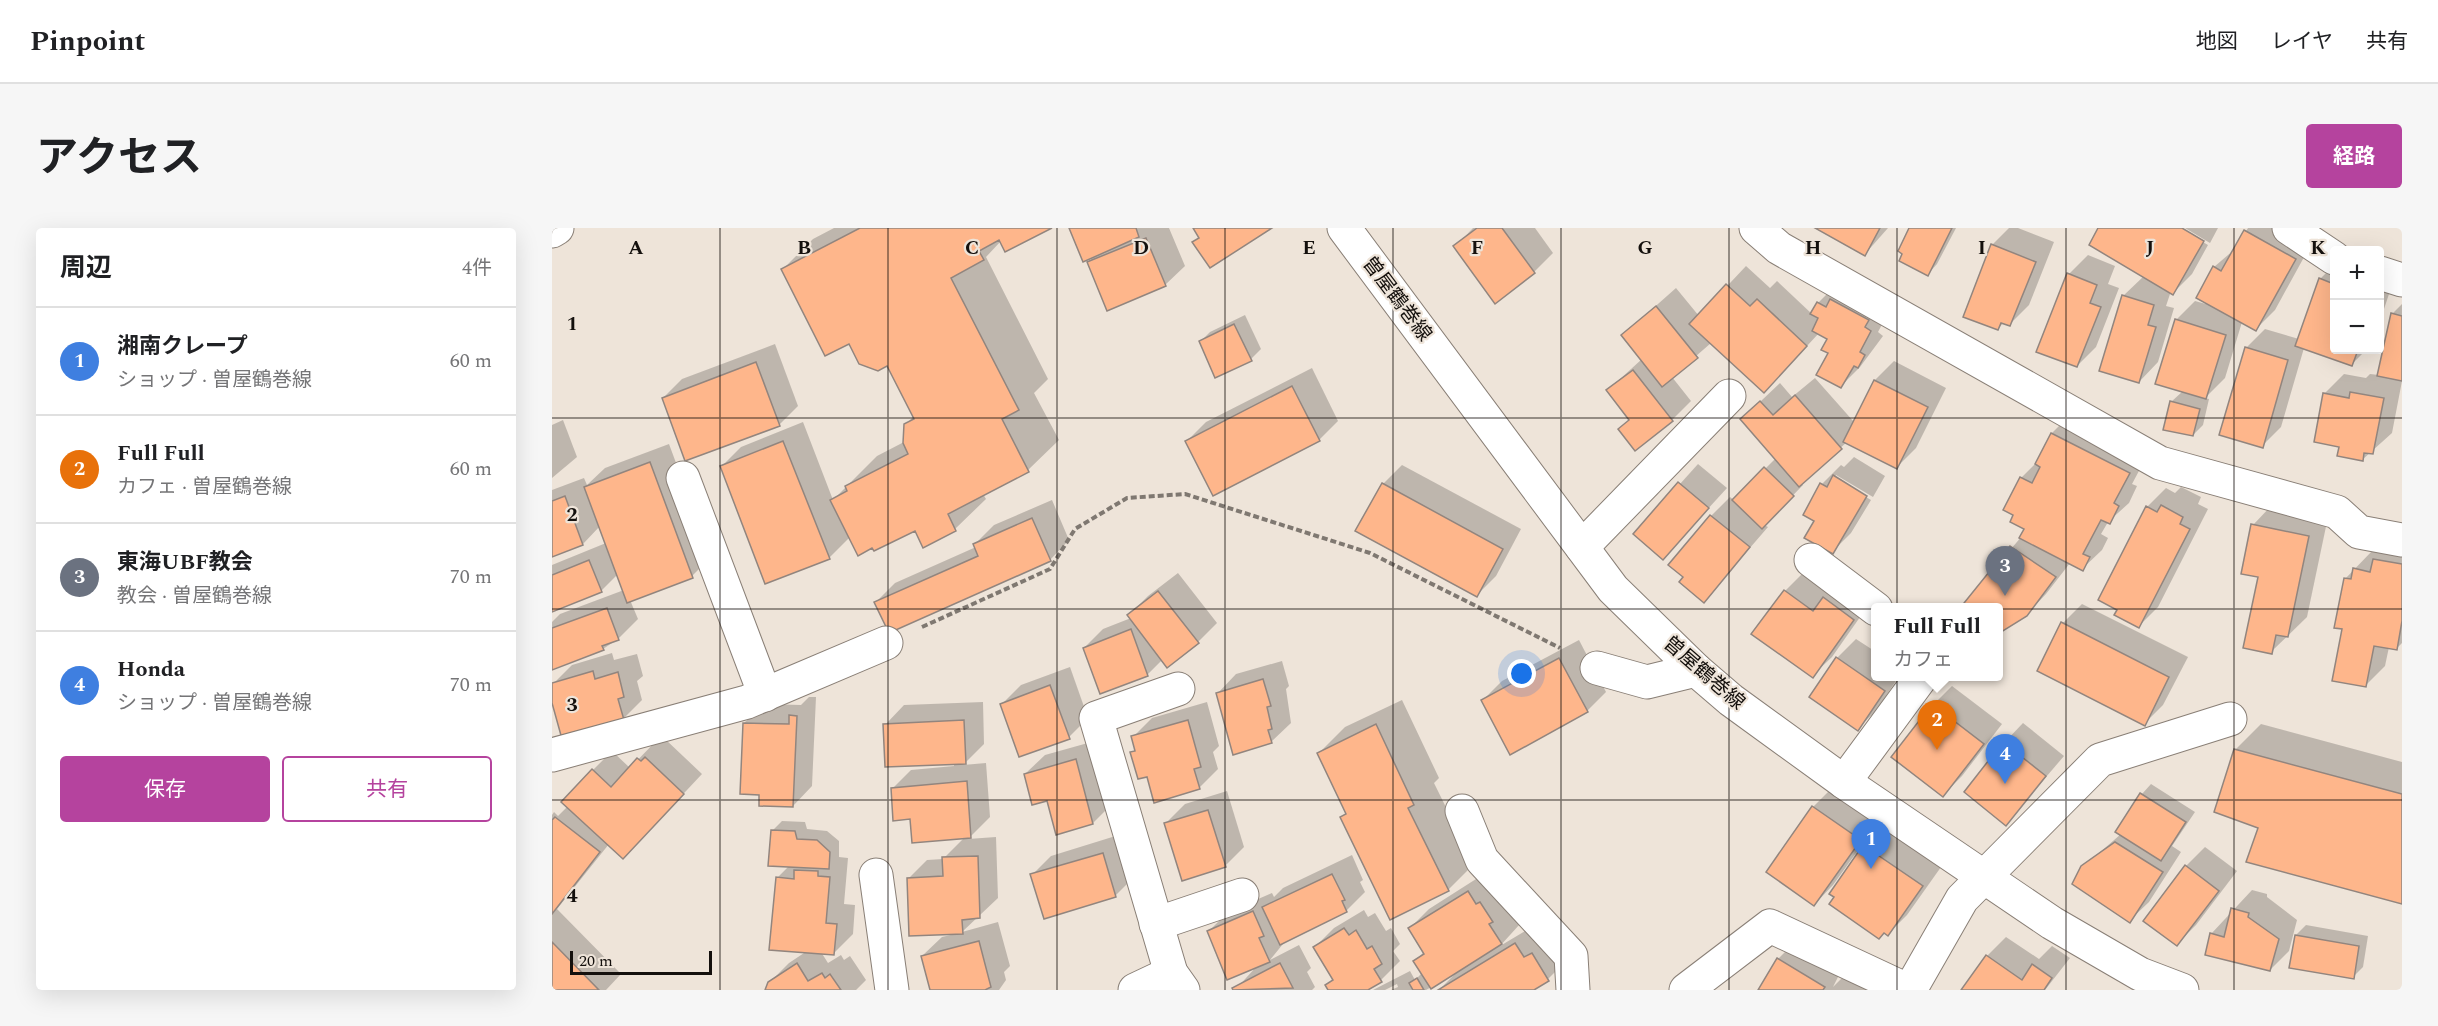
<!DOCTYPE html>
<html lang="ja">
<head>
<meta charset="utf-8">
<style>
	:root { --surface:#fff; --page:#f6f6f6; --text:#202124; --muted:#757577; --line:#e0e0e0; --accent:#b5439e }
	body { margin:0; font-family:Spectral,"Noto Sans JP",serif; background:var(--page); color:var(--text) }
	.controls { position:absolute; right:18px; top:18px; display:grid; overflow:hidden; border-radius:6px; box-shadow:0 6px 24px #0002 }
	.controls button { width:54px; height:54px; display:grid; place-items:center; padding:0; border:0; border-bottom:2px solid var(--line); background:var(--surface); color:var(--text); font:30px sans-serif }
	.scale { position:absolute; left:18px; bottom:15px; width:142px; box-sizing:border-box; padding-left:6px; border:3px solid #14100d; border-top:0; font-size:16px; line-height:21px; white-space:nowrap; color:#14100d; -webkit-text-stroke:4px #eee4d9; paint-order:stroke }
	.you { position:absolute; left:970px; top:446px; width:21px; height:21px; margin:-15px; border:4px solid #fff; border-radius:50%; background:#1a73e8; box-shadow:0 0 0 9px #1a73e833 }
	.badge { display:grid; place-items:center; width:39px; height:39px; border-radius:50%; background:var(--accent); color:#fff; font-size:20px; font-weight:700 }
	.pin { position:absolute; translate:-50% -50px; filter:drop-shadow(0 2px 3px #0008) }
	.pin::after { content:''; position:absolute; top:32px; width:21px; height:18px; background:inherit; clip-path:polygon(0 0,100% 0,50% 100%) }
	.popup { position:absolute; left:1319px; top:375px; width:132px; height:78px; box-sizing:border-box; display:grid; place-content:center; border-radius:6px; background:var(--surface); filter:drop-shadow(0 2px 4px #0005); font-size:20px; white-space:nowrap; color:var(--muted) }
	.popup b { font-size:22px; color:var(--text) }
	.popup::after { content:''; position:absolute; left:50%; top:100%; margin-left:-12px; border:12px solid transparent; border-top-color:var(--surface) }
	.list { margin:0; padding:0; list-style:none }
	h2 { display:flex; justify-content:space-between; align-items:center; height:78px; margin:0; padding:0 24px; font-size:26px }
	h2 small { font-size:20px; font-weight:400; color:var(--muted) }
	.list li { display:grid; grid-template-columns:39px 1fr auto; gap:18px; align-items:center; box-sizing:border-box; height:108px; padding:0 24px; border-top:2px solid var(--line) }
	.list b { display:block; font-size:22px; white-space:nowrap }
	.list p { margin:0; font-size:20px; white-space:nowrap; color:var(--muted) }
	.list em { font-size:20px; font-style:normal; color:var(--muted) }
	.actions { display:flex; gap:12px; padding:18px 24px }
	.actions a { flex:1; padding:14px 0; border:2px solid var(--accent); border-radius:6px; text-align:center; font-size:21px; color:var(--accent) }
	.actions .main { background:var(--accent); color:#fff }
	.map { position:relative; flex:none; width:1850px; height:762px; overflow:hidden; border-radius:6px }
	header { display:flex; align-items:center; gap:36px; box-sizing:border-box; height:84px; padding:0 30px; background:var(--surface); border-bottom:2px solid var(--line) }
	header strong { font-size:28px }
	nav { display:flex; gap:33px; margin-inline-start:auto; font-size:21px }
	.intro { display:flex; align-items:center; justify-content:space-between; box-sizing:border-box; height:144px; padding:0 36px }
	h1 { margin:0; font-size:42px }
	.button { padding:15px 27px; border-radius:6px; background:var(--accent); color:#fff; font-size:21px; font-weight:700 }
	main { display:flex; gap:36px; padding:0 36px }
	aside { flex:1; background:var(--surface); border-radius:6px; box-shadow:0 6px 24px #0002 }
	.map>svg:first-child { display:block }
	.shadow { fill:#0003 }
	.building { fill:#feb68b; stroke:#92857e; stroke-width:1.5 }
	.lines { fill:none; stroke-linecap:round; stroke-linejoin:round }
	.minor-casing { stroke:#897f76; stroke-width:35 }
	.major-casing { stroke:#897f76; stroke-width:35 }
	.path { stroke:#7f7871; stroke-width:4; stroke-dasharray:6 3; stroke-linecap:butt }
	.minor { stroke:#fff; stroke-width:33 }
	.major { stroke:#fff; stroke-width:33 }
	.grid { fill:none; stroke:#14100d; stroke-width:1.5; stroke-opacity:0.55 }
	.labels { text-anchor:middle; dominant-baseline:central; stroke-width:4.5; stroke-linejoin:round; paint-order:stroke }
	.street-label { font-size:20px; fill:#14100d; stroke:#eee4d9 }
	.grid-label { font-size:20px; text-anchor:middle; font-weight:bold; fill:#14100d; stroke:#eee4d9; stroke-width:4.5; stroke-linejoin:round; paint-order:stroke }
</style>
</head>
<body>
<header>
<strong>Pinpoint</strong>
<nav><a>地図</a><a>レイヤ</a><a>共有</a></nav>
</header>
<div class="intro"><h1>アクセス</h1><a class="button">経路</a></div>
<main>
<aside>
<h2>周辺<small>4件</small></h2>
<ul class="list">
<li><span class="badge" style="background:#3f7fe0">1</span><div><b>湘南クレープ</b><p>ショップ · 曽屋鶴巻線</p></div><em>60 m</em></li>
<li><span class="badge" style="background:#e8710a">2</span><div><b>Full Full</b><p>カフェ · 曽屋鶴巻線</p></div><em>60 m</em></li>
<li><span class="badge" style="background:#6b7280">3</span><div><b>東海UBF教会</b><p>教会 · 曽屋鶴巻線</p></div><em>70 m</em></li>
<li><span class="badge" style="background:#3f7fe0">4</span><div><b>Honda</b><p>ショップ · 曽屋鶴巻線</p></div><em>70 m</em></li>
</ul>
<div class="actions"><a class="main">保存</a><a>共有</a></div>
</aside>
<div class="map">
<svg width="1850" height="762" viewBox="0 0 1850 762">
	<rect width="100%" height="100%" fill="#eee4d9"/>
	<!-- shadow -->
	<g class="shadow">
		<polygon points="282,0 499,0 449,13 434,29 496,151 482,165 507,212 476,242 431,266 434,271 403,301 372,318 364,301 298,309 277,330 170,238 189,219 251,194 281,272 325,228 352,214 354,196 362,188 336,136 298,114 231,41 261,11"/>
		<polygon points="518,0 617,0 633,38 613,57 536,34 544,27"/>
		<polygon points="921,0 983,0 1001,25 982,44 903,19"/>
		<polygon points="1264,0 1336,0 1313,26"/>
		<polygon points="1359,0 1404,0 1385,36 1376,46 1352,26"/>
		<polygon points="1457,0 1466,0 1502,14 1477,77 1458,96 1452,94 1446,101 1440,17"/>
		<polygon points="1548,0 1627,0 1656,17 1640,46 1621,65 1619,63 1614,78 1622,80 1606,134 1587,154 1571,68 1592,48"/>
		<polygon points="1633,0 1666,0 1658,15"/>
		<polygon points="1696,0 1741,0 1762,11 1723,82 1704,101 1690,94 1673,150 1653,170 1657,171 1651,197 1641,207 1619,174 1631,163 1624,92 1643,73 1654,76 1662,39 1683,21"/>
		<polygon points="1536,27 1563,38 1556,56 1567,60 1544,119 1525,138 1517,46"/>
		<polygon points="1782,37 1782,122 1814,122 1800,136 1752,120 1729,199 1710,218 1694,120 1713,101 1747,111 1768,51"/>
		<polygon points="1194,38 1218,60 1225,53 1260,86 1267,74 1286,55 1337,83 1326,104 1331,108 1308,139 1289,158 1278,124 1277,111 1267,105 1231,144 1159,115 1120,149 1139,173 1120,192 1068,201 1078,191 1056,162 1090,131 1071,107 1124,60 1147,88"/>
		<polygon points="1828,46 1842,51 1828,93"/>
		<polygon points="1850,76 1850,153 1840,205 1810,232 1789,218 1772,166 1792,146 1814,150 1818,146 1827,147 1840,86"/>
		<polygon points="693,87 709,121 699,131 648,114 658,104"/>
		<polygon points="223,116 246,178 227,197 111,170 130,151"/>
		<polygon points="1342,133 1394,160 1364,220 1345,239 1295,214 1249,255 1251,257 1212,297 1216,299 1152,373 1133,349 1119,337 1159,288 1178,269 1182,272 1224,230 1190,191 1228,155 1240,169 1263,150 1302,194 1323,152"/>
		<polygon points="760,140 786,193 767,212 635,213 654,194"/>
		<polygon points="1519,186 1596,226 1580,256 1585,258 1577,275 1556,294 1549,306 1556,310 1550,322 1530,341 1518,335 1494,366 1475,386 1446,380 1409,380 1470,308 1474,301 1469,250 1485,234 1500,205"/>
		<polygon points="11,192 25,229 0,250 0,197"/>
		<polygon points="117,216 159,329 140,348 78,372 86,391 66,411 51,421 0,440 0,394 8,386 72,362 66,346 49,363 0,383 0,337 54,315 48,298 31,316 0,328 0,262 32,250 35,257 53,240"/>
		<polygon points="1302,229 1333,248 1321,269 1284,247 1282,250 1319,272 1299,305 1280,324 1264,292 1270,256 1289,237 1292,239"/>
		<polygon points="1146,236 1175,260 1111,330 1083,306"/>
		<polygon points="850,237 969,301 944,348 925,367 831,256"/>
		<polygon points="1629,259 1649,269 1646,276 1656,281 1606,379 1587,398 1595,279 1614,260 1623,265"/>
		<polygon points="500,272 517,312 498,332 324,374 343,355 424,319 423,316 442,297"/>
		<polygon points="1720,277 1776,289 1755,389 1719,424 1701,297"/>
		<polygon points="1850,314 1850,415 1844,421 1837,419 1833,438 1814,457 1791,400 1793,351 1821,322"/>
		<polygon points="1252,344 1320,372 1280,429 1260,448 1233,363"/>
		<polygon points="626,345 665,395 646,414 611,431 596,446 548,464 532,420 551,401 579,390 577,387 596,368"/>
		<polygon points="1530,376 1636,429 1611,477 1592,496 1511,395"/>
		<polygon points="1304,411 1324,424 1324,448 1347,448 1325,482 1305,501 1285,430"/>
		<polygon points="1027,412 1054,464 1035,483 931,472 950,453"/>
		<polygon points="60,425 62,432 85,426 91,448 85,453 90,472 71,491 0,470 1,456 20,437"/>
		<polygon points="730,433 737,458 734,461 739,495 719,514 665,466 684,446"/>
		<polygon points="518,439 536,490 517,509 449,477 469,457"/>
		<polygon points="1400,458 1450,496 1410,548 1391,567 1381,477"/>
		<polygon points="257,469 264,469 260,558 241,578 208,566 192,495 212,476 249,477"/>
		<polygon points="850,472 887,550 882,555 922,636 896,662 789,589 795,584 767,525 793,499"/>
		<polygon points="431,474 432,516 411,537 434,535 438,589 416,611 444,609 446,670 410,704 446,694 458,738 452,744 454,752 447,762 379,762 370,728 390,709 403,706 356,651 375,632 391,631 413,609 359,590 340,561 359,542 402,538 402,535 333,497 352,477"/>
		<polygon points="655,474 667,518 661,524 666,541 647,560 580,525 584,521 581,509 600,490"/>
		<polygon points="1471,495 1512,528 1454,596 1414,563 1452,515"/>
		<polygon points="1709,496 1850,534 1850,675 1708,599 1683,522"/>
		<polygon points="113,511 150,546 90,610 57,616 5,681 69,746 54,762 0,762 0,587 2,584 6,588 16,578 41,542 60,523 78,540 105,512 109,515"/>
		<polygon points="543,513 560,576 541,595 473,546 493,527"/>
		<polygon points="1599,556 1643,584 1620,618 1629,624 1597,674 1577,693 1531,639 1569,606 1565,603 1590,566"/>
		<polygon points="1280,560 1327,593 1281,657 1262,677 1216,644 1261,579"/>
		<polygon points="675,563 692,619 673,638 613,596 633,576"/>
		<polygon points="230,593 253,594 255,601 275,603 287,613 287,629 296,630 292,676 303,677 301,706 282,725 269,724 276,735 289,727 292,732 298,728 314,752 304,762 214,762 217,755 237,735 255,723 225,650 238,637 220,603"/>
		<polygon points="1332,599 1389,639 1355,687 1336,706 1313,618"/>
		<polygon points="570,606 582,649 563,668 480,647 499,628"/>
		<polygon points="1653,619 1685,643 1644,697 1625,716 1634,638"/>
		<polygon points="800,627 811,652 808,654 813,664 794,683 735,711 718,732 747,717 759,740 755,744 763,759 760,762 683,762 705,738 657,703 676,684 720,665 722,669 731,660"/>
		<polygon points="935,644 968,696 948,718 983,697 1015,732 996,751 979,762 887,762 904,745 874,762 839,762 846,759 845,756 833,762 821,762 858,743 863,752 870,745 863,733 873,723 858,700 877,681"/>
		<polygon points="1700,662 1715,666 1715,669 1745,692 1737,723 1718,742 1659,706"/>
		<polygon points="812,682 816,689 823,685 834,703 839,700 848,716 841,723 848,733 829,752 813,762 778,762 775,757 782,751 763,719 782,700"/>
		<polygon points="1754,697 1816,708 1811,739 1801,749 1739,739 1744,707"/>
		<polygon points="1454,709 1487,731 1500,718 1518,730 1493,762 1411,762 1435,728"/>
		<polygon points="1245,712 1291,739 1281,759 1298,742 1354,762 1208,762 1226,731"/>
	</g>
	<!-- building -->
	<g class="building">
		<polygon points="308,0 500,0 453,24 447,12 427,23 432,32 399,50 467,182 450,191 477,244 396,286 404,303 371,320 363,303 322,323 320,320 306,328 278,272 295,263 293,258 356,226 351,215 352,196 362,191 335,138 326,143 307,136 297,116 273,128 229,41"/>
		<polygon points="517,0 584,0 587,9 531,34"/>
		<polygon points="641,0 720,0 658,40 640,14 647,10"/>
		<polygon points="925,0 950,0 983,45 943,76 901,18"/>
		<polygon points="1263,0 1328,0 1313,28"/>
		<polygon points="1357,0 1400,0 1376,48 1347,33 1350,26 1346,23"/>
		<polygon points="1546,0 1630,0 1652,13 1621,67 1537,17"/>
		<polygon points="1692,2 1744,31 1704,103 1644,70 1661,38 1669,43"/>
		<polygon points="594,10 614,58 555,83 535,34"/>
		<polygon points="1439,16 1484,34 1458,98 1449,95 1446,102 1411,89"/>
		<polygon points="1515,45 1545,57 1538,75 1549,79 1525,139 1484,124"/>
		<polygon points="1767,50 1782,56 1782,122 1806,122 1800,138 1743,118"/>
		<polygon points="1174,56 1198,78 1205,71 1255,118 1212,165 1137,96"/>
		<polygon points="1570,67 1602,77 1596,97 1604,99 1587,155 1547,143"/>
		<polygon points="1278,71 1317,92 1313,99 1319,103 1308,124 1313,127 1306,140 1302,138 1289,160 1264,147 1276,125 1269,122 1275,111 1260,103 1266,90 1258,86 1265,74 1274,79"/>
		<polygon points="1104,78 1146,130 1110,159 1069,107"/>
		<polygon points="1839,85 1850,88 1850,153 1825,148"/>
		<polygon points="1623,91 1674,107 1654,171 1603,156"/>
		<polygon points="682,96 700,133 663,150 647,113"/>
		<polygon points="1693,119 1736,132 1711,220 1667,207"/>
		<polygon points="204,134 228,198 133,233 110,170"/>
		<polygon points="1081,142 1121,193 1083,223 1066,201 1077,192 1054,162"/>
		<polygon points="1322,152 1376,179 1345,241 1291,214"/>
		<polygon points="740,158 768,213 661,268 633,213"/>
		<polygon points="1798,164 1832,170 1821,226 1812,225 1811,233 1785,228 1787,219 1762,214 1771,165 1797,170"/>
		<polygon points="1243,167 1290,221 1247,259 1188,191 1208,173 1221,187"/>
		<polygon points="1618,173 1648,181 1641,208 1611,202"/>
		<polygon points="1499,205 1578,245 1562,275 1567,278 1558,296 1549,292 1531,326 1538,329 1531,343 1467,310 1472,301 1458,294 1461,287 1451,282 1468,249 1480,255 1488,239 1483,236"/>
		<polygon points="231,213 278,331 213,356 168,238"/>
		<polygon points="98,234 141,350 75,375 32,259"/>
		<polygon points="1212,239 1242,268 1210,301 1180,272"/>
		<polygon points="1281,247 1315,268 1281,326 1252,310 1262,293 1251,287 1268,255 1275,259"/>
		<polygon points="1126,254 1157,280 1111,332 1081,306"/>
		<polygon points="830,255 951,321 925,369 803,303"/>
		<polygon points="13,268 31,317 0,329 0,273"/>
		<polygon points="1609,277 1631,289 1628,296 1638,301 1587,400 1562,387 1565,382 1546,372 1594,278 1605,284"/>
		<polygon points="1158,287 1198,319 1152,375 1127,354 1131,349 1116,337"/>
		<polygon points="480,290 499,333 337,405 322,374 426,328 421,316"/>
		<polygon points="1699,296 1757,308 1736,409 1724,407 1720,426 1691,420 1706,349 1689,346"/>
		<polygon points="1458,318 1504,349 1475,388 1446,406 1446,380 1408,380"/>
		<polygon points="1821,331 1850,336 1850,393 1845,422 1822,418 1814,459 1780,453 1790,401 1782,400 1792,350 1799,351 1801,340 1818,344"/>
		<polygon points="37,332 50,364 0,384 0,347"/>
		<polygon points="1232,362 1261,383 1271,369 1302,392 1261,450 1199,406"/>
		<polygon points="606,363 647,415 615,440 575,387"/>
		<polygon points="55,380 67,412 50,418 52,422 0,442 0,400"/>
		<polygon points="1509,394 1617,449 1593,498 1485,443"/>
		<polygon points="579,401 596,448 548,466 531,420"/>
		<polygon points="1284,429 1333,463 1306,503 1257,469"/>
		<polygon points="1007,430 1036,484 958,527 929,472"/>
		<polygon points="41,443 43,451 66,444 72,469 66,471 72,492 10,511 0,475 0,455"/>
		<polygon points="711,451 719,478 715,479 720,501 716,502 720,515 681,527 664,465"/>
		<polygon points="498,457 518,511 467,529 448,476"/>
		<polygon points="1380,476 1432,516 1391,569 1339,529"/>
		<polygon points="237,487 245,488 241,579 207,578 207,567 188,566 191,495 237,496"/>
		<polygon points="412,492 414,536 333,539 331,496"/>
		<polygon points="636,492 649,539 642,541 648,561 602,575 595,549 586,551 578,524 583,523 579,508"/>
		<polygon points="824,496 862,577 856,580 897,663 838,692 788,589 794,586 765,525"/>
		<polygon points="1451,514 1494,548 1454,598 1412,564"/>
		<polygon points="1682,521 1850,566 1850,676 1694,634 1706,600 1662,584"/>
		<polygon points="93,529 132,566 71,631 9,574 40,541 59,559 85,530 89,533"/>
		<polygon points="524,531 541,596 504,607 495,573 480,577 472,546"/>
		<polygon points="415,553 419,610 360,615 358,591 341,593 339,560"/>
		<polygon points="1588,565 1634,594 1609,633 1563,604"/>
		<polygon points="1260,578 1309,612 1262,678 1214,644"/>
		<polygon points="656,582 674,639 630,653 612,595"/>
		<polygon points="3,589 48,624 0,686 0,592"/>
		<polygon points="219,602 243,603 245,611 265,612 278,624 277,641 216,638"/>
		<polygon points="1563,614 1611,644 1578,695 1520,656 1529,638"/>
		<polygon points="1311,617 1371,658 1336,708 1332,705 1327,711 1277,676 1282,669 1277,666"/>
		<polygon points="551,625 564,669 492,691 478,646"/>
		<polygon points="426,628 428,690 410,692 411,706 357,708 355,650 391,648 390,629"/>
		<polygon points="1633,637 1667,663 1625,718 1591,693"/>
		<polygon points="242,642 266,643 266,648 278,649 274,695 285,696 282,727 217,722 224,649 242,651"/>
		<polygon points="780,646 793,672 790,673 795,684 728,717 710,679"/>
		<polygon points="916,663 924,676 928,674 941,694 937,696 950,716 879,761 861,733 872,726 856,700"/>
		<polygon points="1679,680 1697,685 1696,689 1727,711 1718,743 1653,727 1658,705 1672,709"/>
		<polygon points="701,683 712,708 707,710 718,734 675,752 655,703"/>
		<polygon points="792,700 797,707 804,702 815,721 820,718 830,736 822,741 830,754 816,762 776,762 773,757 781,752 761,719"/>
		<polygon points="1743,707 1807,718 1802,751 1737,740"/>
		<polygon points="427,713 439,759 433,762 378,762 369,728"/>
		<polygon points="0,714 47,762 0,762"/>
		<polygon points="963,715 972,729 980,725 997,753 982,762 886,762"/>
		<polygon points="1434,727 1470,752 1480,736 1500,750 1492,762 1409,762"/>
		<polygon points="1225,730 1273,759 1271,762 1206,762"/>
		<polygon points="245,735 256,753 270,745 273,750 278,746 289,762 213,762 216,754"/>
		<polygon points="728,735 741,760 681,762 680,760"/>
		<polygon points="865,750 872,762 861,762 857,755"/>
	</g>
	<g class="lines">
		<defs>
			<g id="minor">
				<polyline points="1204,0 1227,20 1608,235 1785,284 1807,304 1850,312"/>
				<polyline points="1737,0 1782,30"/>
				<polyline points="0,3 5,0"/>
				<polyline points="1828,45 1850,52"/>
				<polyline points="131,250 213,467"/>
				<polyline points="1030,319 1177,168"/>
				<polyline points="1259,332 1324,381"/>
				<polyline points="1045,440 1095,454 1144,442"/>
				<polyline points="626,461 544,490 619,745 631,762"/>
				<polyline points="0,527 195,474 334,415"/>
				<polyline points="1292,554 1370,448"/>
				<polyline points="910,583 930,632 1019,728 1021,762"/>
				<polyline points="324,647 340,762"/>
				<polyline points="604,696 690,667"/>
				<polyline points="583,762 619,745"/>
				<polyline points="1134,762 1218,698 1355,762"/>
				<polyline points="1358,762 1410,671 1548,532 1678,491"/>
			</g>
			<polyline id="major" points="792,0 1061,361 1144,442 1179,472 1292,554 1500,695 1588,746 1630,762"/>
		</defs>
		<!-- minor casing -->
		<use href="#minor" class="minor-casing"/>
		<!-- major casing -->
		<use href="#major" class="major-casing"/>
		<!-- path -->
		<polyline class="path" points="370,399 498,341 523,301 575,270 633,266 818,325 1008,420"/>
		<!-- minor -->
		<use href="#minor" class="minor"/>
		<!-- major -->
		<use href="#major" class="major"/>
	</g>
	<!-- grid -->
	<path class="grid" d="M168,0v762M336,0v762M505,0v762M673,0v762M841,0v762M1009,0v762M1177,0v762M1345,0v762M1514,0v762M1682,0v762M0,190h1850M0,381h1850M0,572h1850"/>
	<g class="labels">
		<!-- street labels -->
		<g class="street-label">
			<text transform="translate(845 71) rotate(53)">曽屋鶴巻線</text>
			<text transform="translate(1152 445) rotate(41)">曽屋鶴巻線</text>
		</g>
	</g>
	<g class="grid-label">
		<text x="84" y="26">A</text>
		<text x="252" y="26">B</text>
		<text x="420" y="26">C</text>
		<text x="589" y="26">D</text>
		<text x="757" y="26">E</text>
		<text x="925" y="26">F</text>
		<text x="1093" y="26">G</text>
		<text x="1261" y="26">H</text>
		<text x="1430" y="26">I</text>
		<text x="1598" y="26">J</text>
		<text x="1766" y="26">K</text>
		<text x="20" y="102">1</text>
		<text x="20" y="293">2</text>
		<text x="20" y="483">3</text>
		<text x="20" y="674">4</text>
	</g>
</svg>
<div class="controls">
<button>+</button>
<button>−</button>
</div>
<div class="scale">20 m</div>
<div class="you"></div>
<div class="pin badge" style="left:1319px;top:641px;background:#3f7fe0">1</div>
<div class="pin badge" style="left:1385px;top:522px;background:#e8710a">2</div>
<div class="popup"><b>Full Full</b>カフェ</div>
<div class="pin badge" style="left:1453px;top:368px;background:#6b7280">3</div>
<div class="pin badge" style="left:1453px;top:556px;background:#3f7fe0">4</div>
</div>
</main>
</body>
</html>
